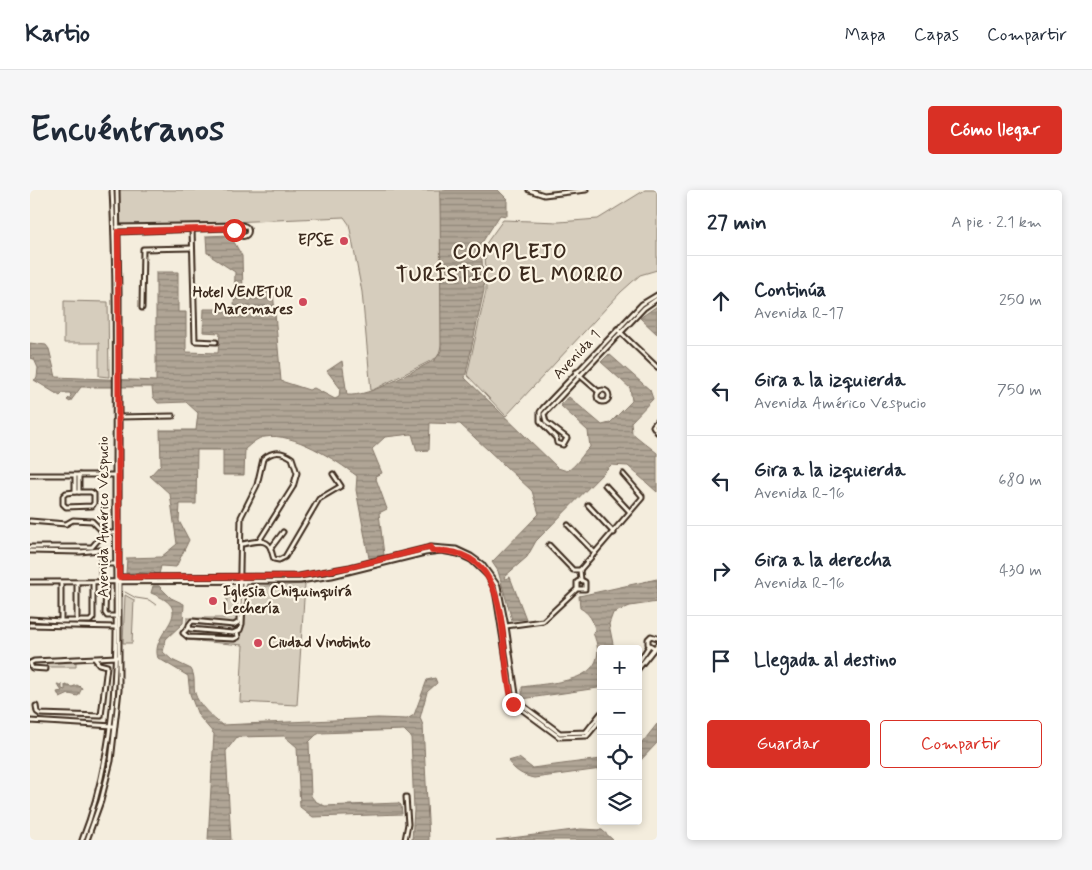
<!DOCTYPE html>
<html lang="es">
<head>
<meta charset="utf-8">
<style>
	:root { --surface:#fff; --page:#f6f6f7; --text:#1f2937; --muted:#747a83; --line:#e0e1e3; --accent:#d93025 }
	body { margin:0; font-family:Mynerve,sans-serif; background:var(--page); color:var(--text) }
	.controls { position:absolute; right:15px; bottom:15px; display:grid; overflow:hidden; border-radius:5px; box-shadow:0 2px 8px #0003 }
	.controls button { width:45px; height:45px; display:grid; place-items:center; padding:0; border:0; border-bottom:1px solid var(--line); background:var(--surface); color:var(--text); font:25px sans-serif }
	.stop { position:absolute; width:15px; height:15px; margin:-11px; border:4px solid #d93025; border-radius:50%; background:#fff }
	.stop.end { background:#d93025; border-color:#fff; box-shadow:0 1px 5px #0008 }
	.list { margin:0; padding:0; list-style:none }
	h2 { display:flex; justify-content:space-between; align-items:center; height:65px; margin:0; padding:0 20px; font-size:21px }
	h2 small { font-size:16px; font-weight:400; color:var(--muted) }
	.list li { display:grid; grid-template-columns:32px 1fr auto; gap:15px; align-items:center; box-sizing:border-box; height:90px; padding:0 20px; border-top:1px solid var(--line) }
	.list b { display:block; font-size:19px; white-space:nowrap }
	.list p { margin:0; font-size:16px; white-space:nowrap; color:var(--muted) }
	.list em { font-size:16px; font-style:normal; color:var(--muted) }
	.actions { display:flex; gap:10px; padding:15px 20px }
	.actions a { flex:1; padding:11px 0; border:1px solid var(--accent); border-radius:5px; text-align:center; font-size:18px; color:var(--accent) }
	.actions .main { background:var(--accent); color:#fff }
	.icon { flex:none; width:28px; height:28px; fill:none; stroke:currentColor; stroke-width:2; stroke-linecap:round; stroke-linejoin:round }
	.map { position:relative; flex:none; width:627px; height:650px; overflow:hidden; border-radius:5px }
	header { display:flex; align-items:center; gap:30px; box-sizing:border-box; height:70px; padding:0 25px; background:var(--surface); border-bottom:1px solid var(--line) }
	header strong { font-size:24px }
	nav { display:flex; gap:28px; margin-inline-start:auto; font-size:18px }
	.intro { display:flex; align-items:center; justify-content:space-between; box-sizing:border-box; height:120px; padding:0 30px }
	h1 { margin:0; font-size:35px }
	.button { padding:12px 22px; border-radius:5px; background:var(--accent); color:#fff; font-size:18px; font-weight:700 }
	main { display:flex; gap:30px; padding:0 30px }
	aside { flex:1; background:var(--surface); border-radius:5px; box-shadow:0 2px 8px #0003 }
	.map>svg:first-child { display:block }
	.green { fill:#d6cdbd; stroke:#887c6e }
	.water { fill:url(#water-rules); stroke:#817466 }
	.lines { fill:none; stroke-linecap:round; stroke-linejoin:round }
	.stream { stroke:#817466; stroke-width:1 }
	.minor-casing { stroke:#3b2a1e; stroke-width:7 }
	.minor { stroke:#fcf5e5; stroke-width:3 }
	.route { stroke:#d93025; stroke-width:6 }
	.poi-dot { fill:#d1495b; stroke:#fcf5e5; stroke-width:2 }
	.labels { text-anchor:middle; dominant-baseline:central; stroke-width:4.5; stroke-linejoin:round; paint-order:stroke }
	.poi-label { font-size:15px; font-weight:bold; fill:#3b2a1e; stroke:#fcf5e5; text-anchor:end }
	.street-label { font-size:15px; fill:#3b2a1e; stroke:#fcf5e5 }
	.district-label { font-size:20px; font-weight:bold; letter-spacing:1px; fill:#3b2a1e; stroke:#fcf5e5 }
</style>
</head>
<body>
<header>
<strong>Kartio</strong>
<nav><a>Mapa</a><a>Capas</a><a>Compartir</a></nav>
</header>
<div class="intro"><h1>Encuéntranos</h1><a class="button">Cómo llegar</a></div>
<main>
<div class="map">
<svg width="627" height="650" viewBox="0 0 627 650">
	<defs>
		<pattern id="water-rules" width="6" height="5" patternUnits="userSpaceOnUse" patternTransform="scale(1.25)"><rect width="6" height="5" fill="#b0a596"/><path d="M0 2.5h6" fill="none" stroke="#90877a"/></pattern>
	</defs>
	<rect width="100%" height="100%" fill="#f4eddd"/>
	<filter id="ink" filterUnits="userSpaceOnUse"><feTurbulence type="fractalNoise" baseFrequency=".02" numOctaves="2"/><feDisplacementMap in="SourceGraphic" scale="10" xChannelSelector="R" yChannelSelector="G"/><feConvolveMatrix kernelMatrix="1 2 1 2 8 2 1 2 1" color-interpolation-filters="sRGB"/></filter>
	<g filter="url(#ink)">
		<!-- green -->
		<g class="green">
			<polygon points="87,0 410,0 413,149 408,167 341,201 332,102 319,34 314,27 88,37"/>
			<polygon points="615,0 627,0 627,80 610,85 591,102 476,226 437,185 456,101 455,55 473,30 529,32 568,29"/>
			<polygon points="34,111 78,112 79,187 69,186 69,153 34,153"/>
			<polygon points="275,394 267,515 210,512 213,455 156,450 157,428 195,428 198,398"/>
			<polygon points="95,405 104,410 102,453 93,453"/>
			<polygon points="16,471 46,471 46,477 17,477"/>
		</g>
		<!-- water -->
		<g class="water">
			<path d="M410,0h58l9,9v17l-7,-1 -19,29 3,46 -19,88 93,90 9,3c10,-5 15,-17 23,-24l-2,-16 -28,-26 9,-8 33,28 8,-2 22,-22 -2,-13 -29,-26 8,-8 41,36 3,9 -22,23 1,11 25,20v39l-29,-26 -17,-1 -75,76 -9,16 -23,20 1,2 5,-2 16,42 -14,1 -14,-49 -6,-9 47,-48 -7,-23 -72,-67 -30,-1 -1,27 -12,1 -5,-17 -27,3 -13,12 10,24 -7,3 12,33 -8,4 5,42 -15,3 -13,-68 1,-14c-23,-17 -63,-44 -92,-39 -7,0 -15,8 -20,12l-1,26h-21v-25h-26l-1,54h-16l-1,17 10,19 -13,27 -15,-1 -2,8h-4l-1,-2 -28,1 1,-15 34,-1 16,-13 -7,-50 -20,-18 11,-12 -1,-34h36l2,-17 -12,-11 -28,1 -5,-6 -1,-10h-71l-11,15 -3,-2 4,-4 -1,-3h-7l-3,3 -26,-16 3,-2 1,-10 -4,-9 -4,-1v-15l16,2 3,4 7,28 100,4v-109h22v40h8v40l32,1 2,-20 -17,-1 1,-23h30l1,-37 -23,-15v-3l-5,-1 -1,-17 24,-1 12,21 1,36 30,-1 8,90 28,9 5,-2 21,11 4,-2 1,-9 -13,-17 15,-10 5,34c24,2 65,-24 88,-35l6,-9z"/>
			<polygon points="627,116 627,144 610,128"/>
			<path d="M627,389v23l-27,4 -17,7 -4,11 5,25h-13v35l-3,4 -76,11v-12c31,-5 93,-4 71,-54l2,-2c-1,-10 -6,-18 -15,-23l-1,-12z"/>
			<path d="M123,396h6l12,12 13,6 -1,19 -17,16 -3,13 9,8 19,9c5,8 2,16 4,24 3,12 18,25 27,32l156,-7 29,1 7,-4 13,-35 8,-2 2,5 -10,9 -7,26 3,7 6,115h-17l2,-30 -3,-73 -7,-7 -84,3 -4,2 -7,7 2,54 4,5 10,5 73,-3 3,2 1,9 -89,3 -13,-10 -3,-60 -13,-11 -47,1 -11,14 5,89h-23l6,-106 -16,-19 -8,-21 -2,-18 -30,-18c-9,-27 43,-46 -7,-65z"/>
			<polygon points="27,494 32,495 32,499 35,500 35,495 42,497 47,495 52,498 48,506 39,504 30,508 27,502 32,501"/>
			<polygon points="627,534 627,553 608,573 608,558"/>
			<path d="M489,568l13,10 69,-9v10l-67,9c-11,-2 -20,-8 -26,-17z"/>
			<polygon points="551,639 572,640 583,650 466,650"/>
		</g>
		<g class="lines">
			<!-- stream -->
			<polyline class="stream" points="95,402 106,408 119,410 126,415"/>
			<defs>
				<g id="minor">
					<polyline points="499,0 514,5 556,0"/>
					<circle cx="213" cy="41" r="5.5"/>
					<polyline points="87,37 212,35"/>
					<polyline points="162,39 165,151 186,152"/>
					<polyline points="87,42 197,38 207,43"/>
					<polyline points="627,105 612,114 513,218 510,222 510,231 526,248 527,253 533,255 537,248 516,232 514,224 614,118 627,109"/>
					<polyline points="112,118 113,59 162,58"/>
					<polyline points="587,139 627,177"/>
					<polyline points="546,182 569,202"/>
					<circle cx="573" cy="206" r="6"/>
					<polyline points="88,227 143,226"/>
					<polyline points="627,231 623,236 627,242"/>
					<polyline points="0,285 87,285"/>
					<polyline points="575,295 600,322"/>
					<polygon points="45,302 61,302 64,304 64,313 62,316 36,317 33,314 33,306 36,303"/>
					<polyline points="45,302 45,286"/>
					<polyline points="49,302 49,285"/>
					<polyline points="558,315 584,343"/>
					<polyline points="0,331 36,334 43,330 62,331 74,343 86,343"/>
					<polyline points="538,335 565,363"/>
					<path d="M212,354c8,-1 23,-7 28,3 2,4 2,8 4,12l5,1 6,-3 34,-58 22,-13 -8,-12"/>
					<polyline points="519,355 543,380 550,380 612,308 612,306 593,284"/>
					<polyline points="0,357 62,357 74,343"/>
					<polyline points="241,358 253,342"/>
					<polyline points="0,361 50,362 70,360 72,363 71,384"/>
					<polyline points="71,374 85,374"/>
					<polyline points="550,380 551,390"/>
					<polyline points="87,387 269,386 320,377 401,357 426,359 441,366 452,374 468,396 476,436 487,511"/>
					<polyline points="0,392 270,391 302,386 395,363 411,361 428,364 441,370 458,386 465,400 483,513"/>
					<path d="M214,392l-2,42 -2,6 -7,3 -43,-4 -1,-4 3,-4 42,4 5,-3 2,-105 16,-32 6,-26c10,-9 19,-8 29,-1l5,15 -4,14 -34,54"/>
					<polyline points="47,393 47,431 60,431 63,428 63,393"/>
					<polyline points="76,393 75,423 77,426 85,426"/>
					<polyline points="0,429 31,431 31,393"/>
					<polyline points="31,431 47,431"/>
					<polyline points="0,435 86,437"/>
					<polyline points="476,436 513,431 547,399 555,399 555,392 551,390 547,392 547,399"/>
					<polyline points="159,437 153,443 158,447 204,449 208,447 207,442"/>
					<polyline points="623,457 618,454 618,449 621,446 627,448"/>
					<polyline points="608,473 619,456"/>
					<polyline points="16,479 2,478 0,473 4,471 87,467"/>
					<polyline points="608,479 627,455"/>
					<polyline points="487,511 530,543 556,542 571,523"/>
					<polyline points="483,513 529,547 557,546 571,529"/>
					<polyline points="6,516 7,522 10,524 71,526 77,476 69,474 65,469"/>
					<polyline points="0,531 83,536"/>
					<path d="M52,650c44,-111 33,-231 33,-347 0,-101 2,-202 -3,-303"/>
					<polyline points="57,650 71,611 81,571 89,500 89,102 87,0"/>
					<polyline points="375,650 378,634 376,607"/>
				</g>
			</defs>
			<!-- minor casing -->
			<use href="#minor" class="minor-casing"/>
			<!-- minor -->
			<use href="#minor" class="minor"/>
		</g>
	</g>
	<g class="lines" filter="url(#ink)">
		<!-- route -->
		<path class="route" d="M204,40l-7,-2 -109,4 1,345 180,-1 51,-9 81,-20 1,4c86,-5 64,99 81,153"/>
	</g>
	<!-- markers -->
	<g class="poi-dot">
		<circle cx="314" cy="51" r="5"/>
		<circle cx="273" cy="112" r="5"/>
		<circle cx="183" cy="411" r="5"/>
		<circle cx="228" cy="453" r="5"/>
	</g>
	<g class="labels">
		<!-- poi labels -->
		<g class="poi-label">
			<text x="304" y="51">EPSE</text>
			<text x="263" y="103">Hotel VENETUR<tspan x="263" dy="17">Maremares</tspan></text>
			<text x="193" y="402" text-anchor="start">Iglesia Chiquinquirá<tspan x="193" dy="17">Lechería</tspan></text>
			<text x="238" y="453" text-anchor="start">Ciudad Vinotinto</text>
		</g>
		<!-- street labels -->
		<g class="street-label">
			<text transform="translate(547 165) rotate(-47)">Avenida 1</text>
			<text transform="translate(74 327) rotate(-90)">Avenida Américo Vespucio</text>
		</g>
		<!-- district labels -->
		<g class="district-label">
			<text x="480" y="62">COMPLEJO<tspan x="480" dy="23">TURÍSTICO EL MORRO</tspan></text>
		</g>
	</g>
</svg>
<div class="controls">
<button>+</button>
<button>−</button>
<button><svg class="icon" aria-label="locate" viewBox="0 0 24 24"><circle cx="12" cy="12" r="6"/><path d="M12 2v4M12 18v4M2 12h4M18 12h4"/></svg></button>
<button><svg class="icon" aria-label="layers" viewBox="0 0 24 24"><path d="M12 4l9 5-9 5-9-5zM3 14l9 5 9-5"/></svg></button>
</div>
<div class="stop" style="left:204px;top:40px"></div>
<div class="stop end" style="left:483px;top:514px"></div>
</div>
<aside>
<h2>27 min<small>A pie · 2.1 km</small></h2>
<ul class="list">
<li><svg class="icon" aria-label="ahead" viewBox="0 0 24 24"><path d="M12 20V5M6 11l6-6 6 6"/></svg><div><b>Continúa</b><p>Avenida R-17</p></div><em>250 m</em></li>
<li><svg class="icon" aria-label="left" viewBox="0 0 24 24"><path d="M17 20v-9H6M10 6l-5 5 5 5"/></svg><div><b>Gira a la izquierda</b><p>Avenida Américo Vespucio</p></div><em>750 m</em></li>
<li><svg class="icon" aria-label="left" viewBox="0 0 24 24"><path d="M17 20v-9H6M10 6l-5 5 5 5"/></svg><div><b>Gira a la izquierda</b><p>Avenida R-16</p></div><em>680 m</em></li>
<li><svg class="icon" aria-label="right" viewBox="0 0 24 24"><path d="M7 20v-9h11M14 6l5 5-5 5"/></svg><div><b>Gira a la derecha</b><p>Avenida R-16</p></div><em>430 m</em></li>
<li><svg class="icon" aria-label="arrive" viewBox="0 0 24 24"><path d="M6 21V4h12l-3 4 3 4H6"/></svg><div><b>Llegada al destino</b></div></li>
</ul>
<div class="actions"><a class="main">Guardar</a><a>Compartir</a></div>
</aside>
</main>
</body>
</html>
